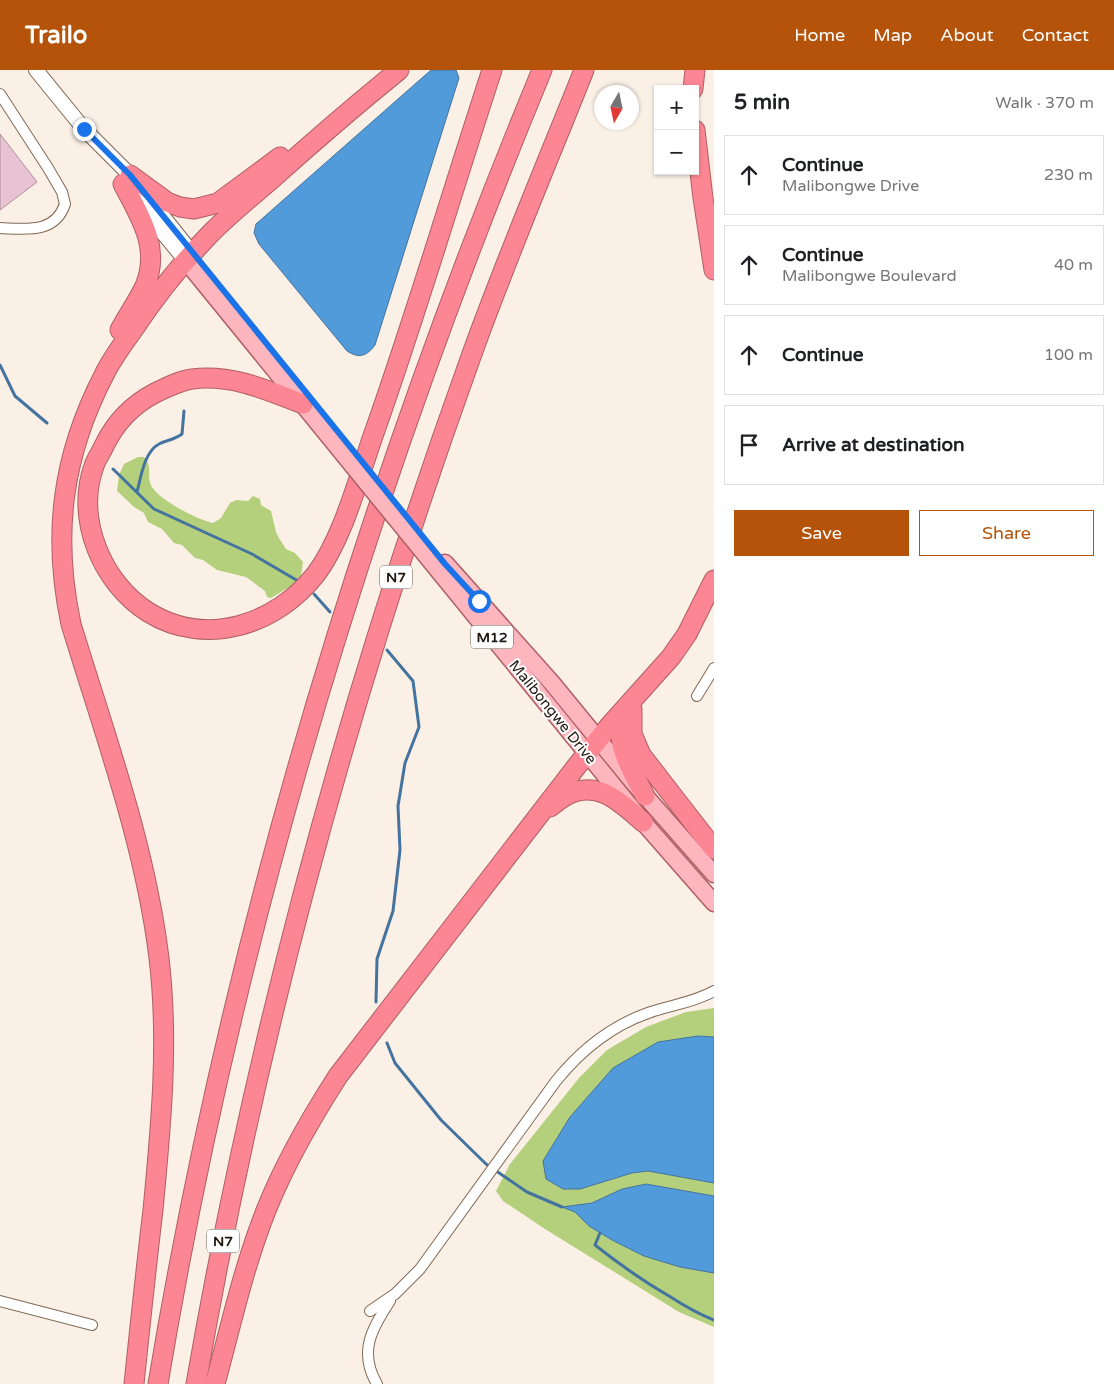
<!DOCTYPE html>
<html lang="en">
<head>
<meta charset="utf-8">
<style>
	:root { --surface:#fff; --page:#f6f6f6; --text:#202124; --muted:#757577; --line:#e0e0e0; --accent:#b45309 }
	body { margin:0; font-family:"Varela Round",sans-serif; background:var(--page); color:var(--text) }
	.controls { position:absolute; right:15px; top:15px; display:grid; overflow:hidden; border-radius:0px; box-shadow:0 1px 4px #0004 }
	.controls button { width:45px; height:45px; display:grid; place-items:center; padding:0; border:0; border-bottom:1px solid var(--line); background:var(--surface); color:var(--text); font:25px sans-serif }
	.compass { position:absolute; left:594px; top:15px; width:45px; height:45px; border-radius:50%; background:var(--surface); box-shadow:0 1px 4px #0004; rotate:189deg }
	.stop { position:absolute; width:15px; height:15px; margin:-11px; border:4px solid #1a73e8; border-radius:50%; background:#fff }
	.stop.end { background:#1a73e8; border-color:#fff; box-shadow:0 1px 5px #0008 }
	.list { margin:0; padding:0; list-style:none }
	h2 { display:flex; justify-content:space-between; align-items:center; height:65px; margin:0; padding:0 20px; font-size:21px }
	h2 small { font-size:16px; font-weight:400; color:var(--muted) }
	.list li { display:grid; grid-template-columns:32px 1fr auto; gap:15px; align-items:center; box-sizing:border-box; height:80px; margin:0 10px 10px; padding:0 10px; border:1px solid var(--line); border-radius:0px }
	.list b { display:block; font-size:19px; white-space:nowrap }
	.list p { margin:0; font-size:16px; white-space:nowrap; color:var(--muted) }
	.list em { font-size:16px; font-style:normal; color:var(--muted) }
	.actions { display:flex; gap:10px; padding:15px 20px }
	.actions a { flex:1; padding:11px 0; border:1px solid var(--accent); border-radius:0px; text-align:center; font-size:18px; color:var(--accent) }
	.actions .main { background:var(--accent); color:#fff }
	.icon { flex:none; width:28px; height:28px; fill:none; stroke:currentColor; stroke-width:2; stroke-linecap:round; stroke-linejoin:round }
	.map { position:relative; flex:none; width:714px; height:1314px; overflow:hidden }
	header { display:flex; align-items:center; gap:30px; box-sizing:border-box; height:70px; padding:0 25px; background:var(--accent); color:#fff }
	header strong { font-size:24px }
	nav { display:flex; gap:28px; margin-inline-start:auto; font-size:18px }
	main { display:flex }
	aside { flex:1; background:var(--surface) }
	.map>svg:first-child { display:block }
	.green { fill:#b5d07c }
	.water { fill:#529bdb; stroke:#43739e }
	.lines { fill:none; stroke-linecap:round; stroke-linejoin:round }
	.stream { stroke:#43739e; stroke-width:3 }
	.building { fill:#e7c3d3; stroke:#b08e9c }
	.street-casing { stroke:#816953; stroke-width:12 }
	.secondary-casing { stroke:#816953; stroke-width:16 }
	.primary-casing { stroke:#af5f64; stroke-width:19 }
	.highway-casing { stroke:#af5f64; stroke-width:21 }
	.street { stroke:#fff; stroke-width:10 }
	.secondary { stroke:#fff; stroke-width:14 }
	.primary { stroke:#fdb6be; stroke-width:16 }
	.highway { stroke:#fc8693; stroke-width:19 }
	.primary-bridge-casing { stroke:#af5f64; stroke-width:19; stroke-linecap:butt }
	.primary-bridge { stroke:#fdb6be; stroke-width:16 }
	.route { stroke:#1a73e8; stroke-width:6 }
	.labels { text-anchor:middle; dominant-baseline:central; stroke-width:4; stroke-linejoin:round; paint-order:stroke }
	.shield { fill:#fff; stroke:#645d56; stroke-width:1 }
	.shield-label { font-size:14px; font-weight:bold; fill:#21170e }
	.street-label { font-size:15px; fill:#21170e; stroke:#fff }
</style>
</head>
<body>
<header>
<strong>Trailo</strong>
<nav><a>Home</a><a>Map</a><a>About</a><a>Contact</a></nav>
</header>
<main>
<div class="map">
<svg width="714" height="1314" viewBox="0 0 714 1314">
	<rect width="100%" height="100%" fill="#fbf0e6"/>
	<!-- green -->
	<g class="green">
		<path d="M138,387h6c9,8 2,20 8,30 9,14 44,32 61,36l8,-5 9,-15 6,-3 12,1 5,-5 7,3 1,6 10,6 5,21 3,6 7,11 9,4 8,9 -2,14 -10,10 -20,12 -4,-1 -2,-6 -19,-14 -29,-7 -14,-10 -8,-2 -13,-13 -8,-2 -12,-14 -14,-7 -4,-9 -10,-6 -17,-16 2,-16 5,-11z"/>
		<polygon points="714,938 714,967 698,966 632,1103 648,1101 714,1113 714,1126 646,1114 622,1119 592,1133 563,1137 575,1142 589,1156 612,1170 680,1197 714,1203 714,1257 679,1242 545,1159 503,1131 496,1121 510,1094 579,1008 607,980 646,957 686,942"/>
	</g>
	<!-- water -->
	<g class="water">
		<path d="M431,0h25l3,8 -84,267c-8,11 -16,14 -28,6l-88,-107 -5,-11 2,-9z"/>
		<polygon points="698,966 714,967 714,1113 648,1101 632,1103 580,1119 563,1119 546,1109 543,1091 570,1047 613,998 658,972"/>
		<polygon points="646,1114 714,1126 714,1203 680,1197 644,1186 612,1170 589,1156 575,1142 562,1137 592,1133 622,1119"/>
	</g>
	<g class="lines">
		<!-- stream -->
		<g class="stream">
			<polyline points="0,295 15,326 47,353"/>
			<polyline points="113,399 154,439 252,484 298,511"/>
			<path d="M137,422c4,-15 7,-40 22,-48 8,-4 15,-4 23,-10l2,-23"/>
			<polyline points="314,524 330,542"/>
			<polyline points="376,932 377,889 393,841 400,780 398,736 405,693 419,657 413,611 387,580"/>
			<polyline points="387,973 395,993 441,1050 486,1094 527,1122 562,1137"/>
			<path d="M600,1163l-5,12c24,19 48,36 74,51 14,9 29,18 45,24"/>
		</g>
	</g>
	<!-- building -->
	<polygon class="building" points="0,64 37,112 0,140"/>
	<g class="lines">
		<defs>
			<g id="street">
				<path d="M0,24l48,74 14,24 3,12c-10,30 -39,25 -65,24"/>
				<polyline points="697,626 714,598"/>
				<polyline points="0,1231 92,1255"/>
				<path d="M370,1241l25,-17 25,-25 136,-188c25,-31 55,-55 92,-68 22,-8 45,-10 66,-22"/>
				<path d="M377,1314c-19,-32 -5,-56 13,-83"/>
			</g>
			<g id="secondary">
				<polyline points="36,0 84,59 130,105 193,184"/>
				<polyline points="139,134 186,191"/>
			</g>
			<g id="primary">
				<polyline points="186,191 353,396"/>
				<polyline points="445,493 552,613 633,712 714,804"/>
				<polyline points="442,505 643,752 714,833"/>
			</g>
			<g id="highway">
				<polyline points="693,19 695,0"/>
				<polyline points="695,60 703,128 714,200"/>
				<polyline points="130,105 167,132 180,137 194,139 218,133 280,87"/>
				<path d="M120,260c8,-15 18,-29 25,-44 16,-38 -5,-70 -22,-102"/>
				<path d="M303,334c-36,-14 -71,-30 -111,-25 -13,2 -25,8 -37,14 -23,12 -40,30 -51,53 -3,7 -8,13 -10,20 -19,53 8,117 54,146 58,36 128,13 168,-38 27,-36 42,-95 57,-138 43,-121 79,-244 119,-366"/>
				<polyline points="632,639 632,664 641,685 714,779"/>
				<path d="M621,659c-2,22 14,47 24,67"/>
				<path d="M550,737c6,-4 11,-9 17,-12 31,-16 54,8 76,27"/>
				<path d="M134,1314c6,-58 12,-116 19,-174 8,-84 16,-168 6,-252 -14,-115 -55,-225 -88,-334 -19,-89 -9,-168 33,-249 8,-17 20,-32 31,-48 22,-33 48,-65 76,-94 19,-19 41,-37 62,-55 41,-37 83,-73 126,-108"/>
				<path d="M158,1314c75,-451 209,-892 384,-1314"/>
				<path d="M196,1314c60,-346 153,-688 272,-1019 35,-99 77,-197 116,-295"/>
				<path d="M215,1314c16,-59 29,-119 52,-176 19,-47 44,-90 71,-132l238,-309 35,-43 60,-67 16,-23 27,-54"/>
			</g>
		</defs>
		<!-- street casing -->
		<use href="#street" class="street-casing"/>
		<!-- secondary casing -->
		<use href="#secondary" class="secondary-casing"/>
		<!-- primary casing -->
		<use href="#primary" class="primary-casing"/>
		<!-- highway casing -->
		<use href="#highway" class="highway-casing"/>
		<!-- street -->
		<use href="#street" class="street"/>
		<!-- secondary -->
		<use href="#secondary" class="secondary"/>
		<!-- primary -->
		<use href="#primary" class="primary"/>
		<!-- highway -->
		<use href="#highway" class="highway"/>
		<defs>
			<polyline id="primary-bridge" points="353,396 442,505"/>
		</defs>
		<!-- primary-bridge casing -->
		<use href="#primary-bridge" class="primary-bridge-casing"/>
		<!-- primary-bridge -->
		<use href="#primary-bridge" class="primary-bridge"/>
	</g>
	<g class="lines">
		<!-- route -->
		<polyline class="route" points="84,59 130,105 445,494 479,531"/>
	</g>
	<g class="labels">
		<!-- shield labels -->
		<g class="shield">
			<rect x="380" y="495.5" width="32" height="23" rx="4"/>
			<rect x="471" y="555.5" width="42" height="23" rx="4"/>
			<rect x="207" y="1159.5" width="32" height="23" rx="4"/>
		</g>
		<g class="shield-label">
			<text x="396" y="507">N7</text>
			<text x="492" y="567">M12</text>
			<text x="223" y="1171">N7</text>
		</g>
		<!-- street labels -->
		<g class="street-label">
			<text transform="translate(553 642) rotate(51)">Malibongwe Drive</text>
		</g>
	</g>
</svg>
<div class="controls">
<button>+</button>
<button>−</button>
</div>
<svg class="compass" viewBox="-18 -18 36 36"><path d="M0-13l5 13h-10z" fill="#e53935"/><path d="M0 13l5-13h-10z" fill="#757577"/></svg>
<div class="stop" style="left:479px;top:531px"></div>
<div class="stop end" style="left:84px;top:59px"></div>
</div>
<aside>
<h2>5 min<small>Walk · 370 m</small></h2>
<ul class="list">
<li><svg class="icon" aria-label="ahead" viewBox="0 0 24 24"><path d="M12 20V5M6 11l6-6 6 6"/></svg><div><b>Continue</b><p>Malibongwe Drive</p></div><em>230 m</em></li>
<li><svg class="icon" aria-label="ahead" viewBox="0 0 24 24"><path d="M12 20V5M6 11l6-6 6 6"/></svg><div><b>Continue</b><p>Malibongwe Boulevard</p></div><em>40 m</em></li>
<li><svg class="icon" aria-label="ahead" viewBox="0 0 24 24"><path d="M12 20V5M6 11l6-6 6 6"/></svg><div><b>Continue</b></div><em>100 m</em></li>
<li><svg class="icon" aria-label="arrive" viewBox="0 0 24 24"><path d="M6 21V4h12l-3 4 3 4H6"/></svg><div><b>Arrive at destination</b></div></li>
</ul>
<div class="actions"><a class="main">Save</a><a>Share</a></div>
</aside>
</main>
</body>
</html>
